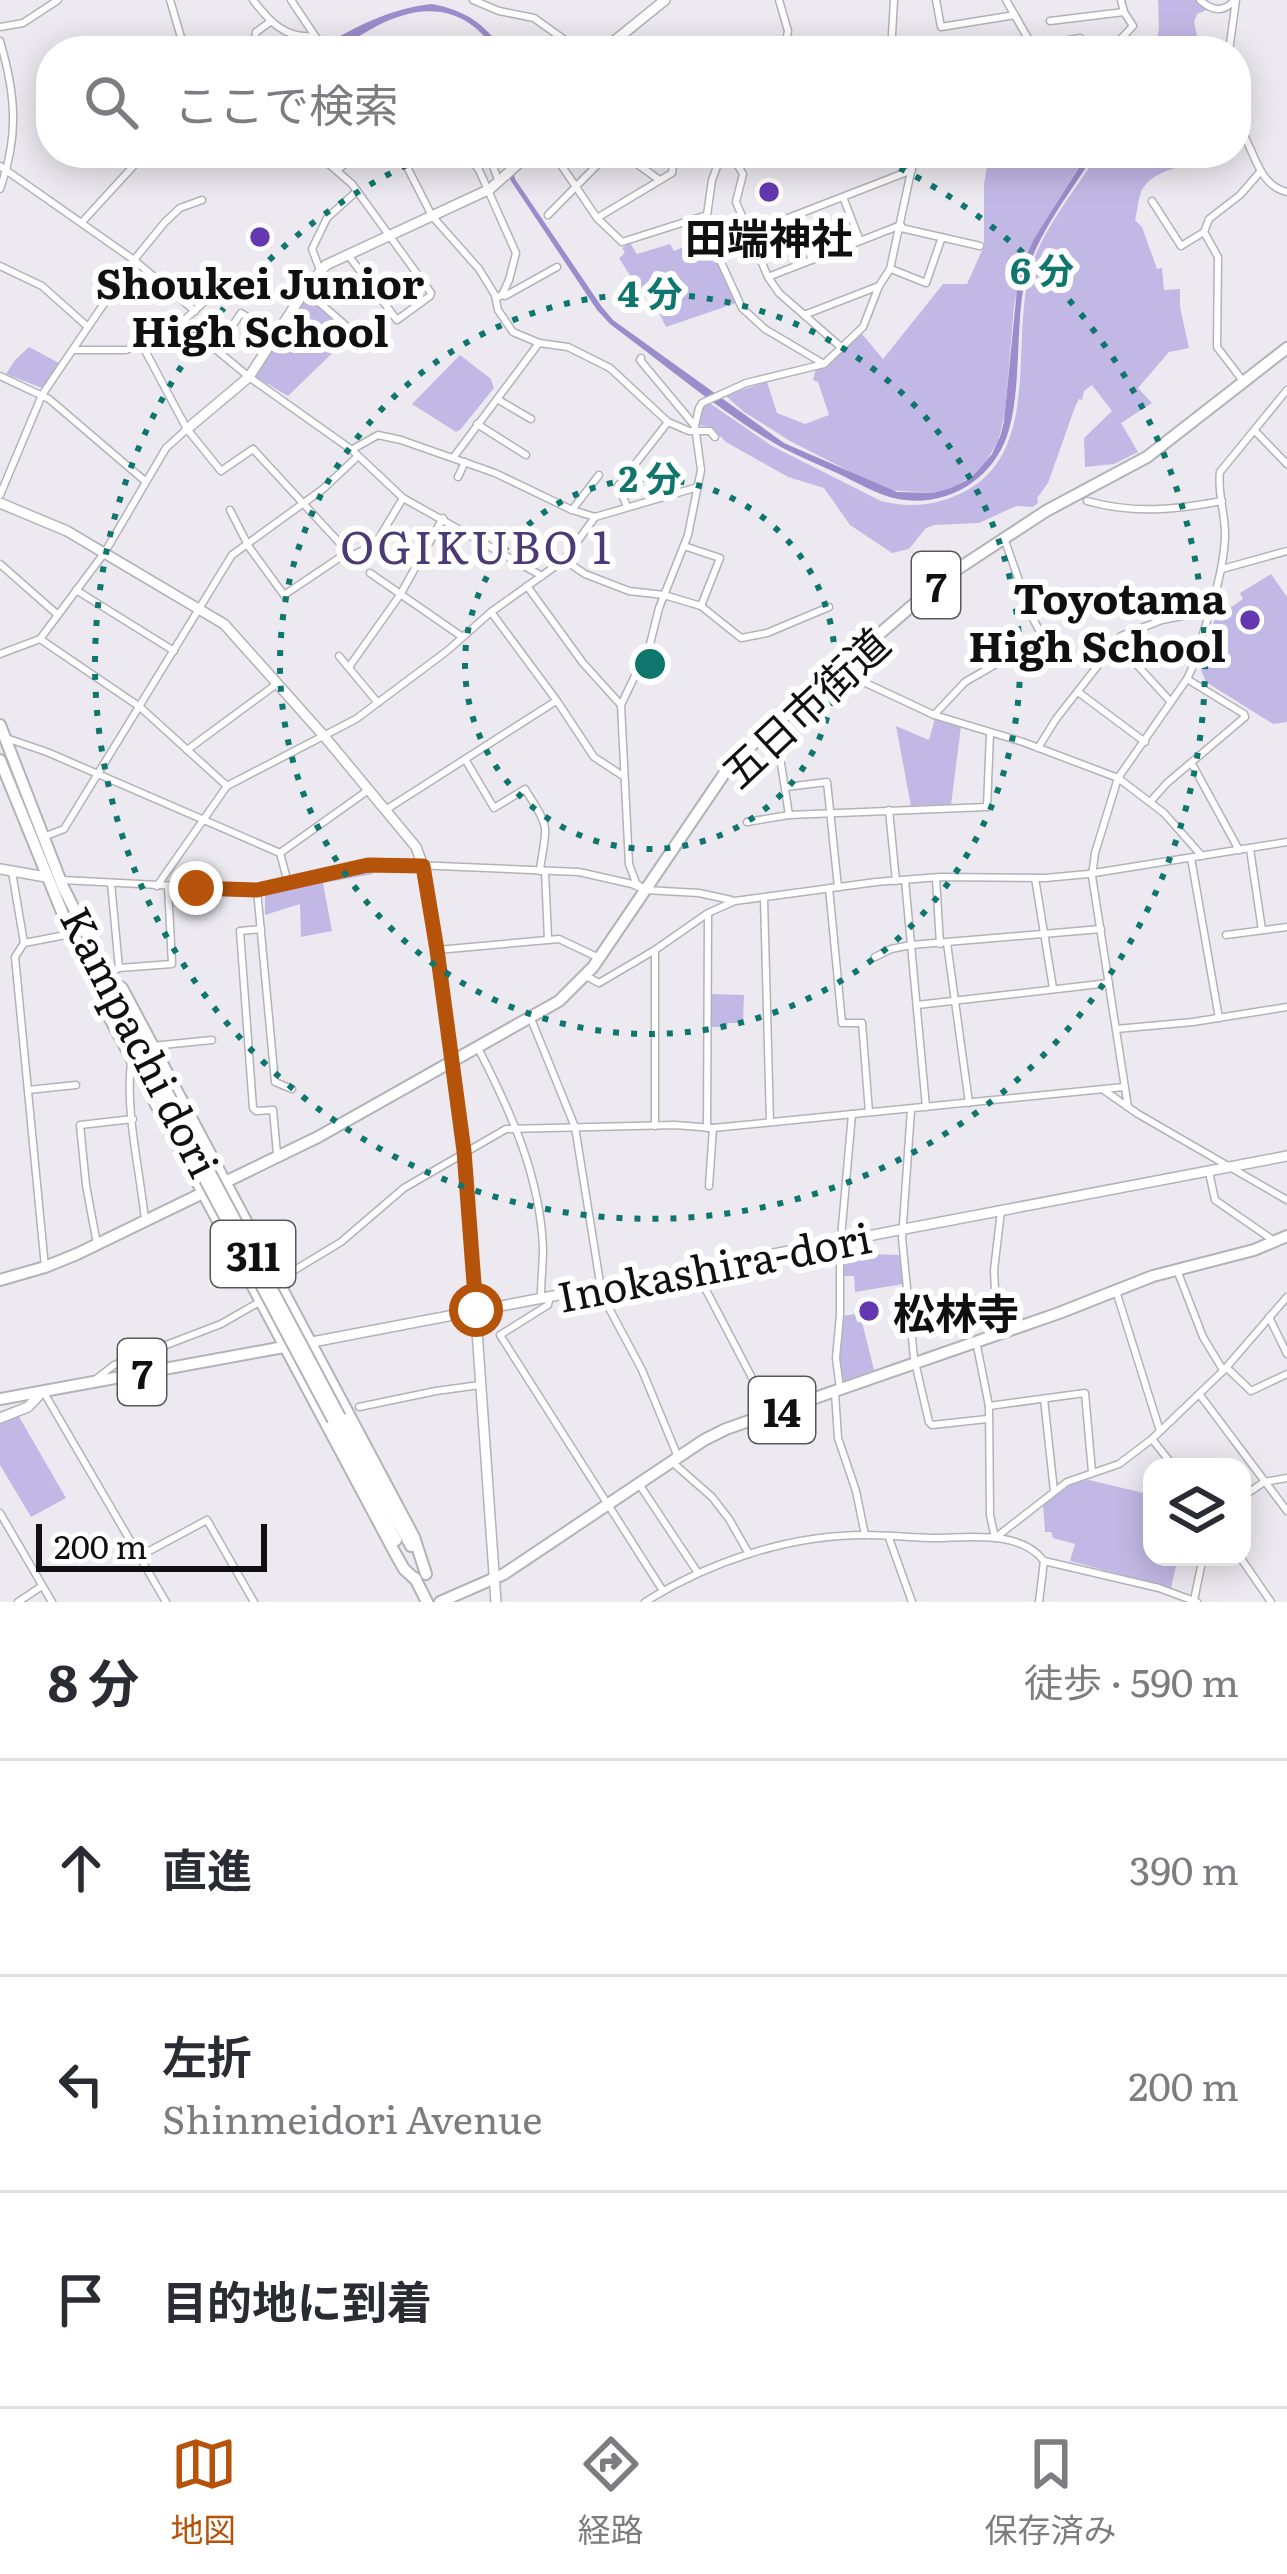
<!DOCTYPE html>
<html lang="ja">
<head>
<meta charset="utf-8">
<style>
	:root { --surface:#fff; --page:#f2f2f3; --text:#2b2b33; --muted:#7c7c81; --line:#e1e1e2; --accent:#b45309 }
	body { margin:0; font-family:Literata,"Noto Sans JP",serif; background:var(--page); color:var(--text) }
	.controls { position:absolute; right:36px; bottom:36px; display:grid; overflow:hidden; border-radius:24px; box-shadow:0 6px 30px #0003 }
	.controls button { width:108px; height:108px; display:grid; place-items:center; padding:0; border:0; border-bottom:3px solid var(--line); background:var(--surface); color:var(--text); font:60px sans-serif }
	.scale { position:absolute; left:36px; bottom:30px; width:231px; box-sizing:border-box; padding-left:12px; border:6px solid #100f11; border-top:0; font-size:33px; line-height:42px; white-space:nowrap; color:#100f11; -webkit-text-stroke:9px #fff; paint-order:stroke }
	.stop { position:absolute; width:36px; height:36px; margin:-27px; border:9px solid #b45309; border-radius:50%; background:#fff }
	.stop.end { background:#b45309; border-color:#fff; box-shadow:0 3px 12px #0008 }
	.list { margin:0; padding:0; list-style:none }
	h2 { display:flex; justify-content:space-between; align-items:center; height:156px; margin:0; padding:0 48px; font-size:51px }
	h2 small { font-size:39px; font-weight:400; color:var(--muted) }
	.list li { display:grid; grid-template-columns:78px 1fr auto; gap:36px; align-items:center; box-sizing:border-box; height:216px; padding:0 48px; border-top:3px solid var(--line) }
	.list b { display:block; font-size:45px; white-space:nowrap }
	.list p { margin:0; font-size:39px; white-space:nowrap; color:var(--muted) }
	.list em { font-size:39px; font-style:normal; color:var(--muted) }
	.icon { flex:none; width:66px; height:66px; fill:none; stroke:currentColor; stroke-width:2; stroke-linecap:round; stroke-linejoin:round }
	.map { position:relative; flex:none; width:1287px; height:1602px; overflow:hidden }
	.search { position:absolute; background:var(--surface); box-shadow:0 6px 30px #0003; left:36px; right:36px; top:36px; height:132px; display:flex; align-items:center; gap:30px; box-sizing:border-box; padding:0 42px; border-radius:48px; color:var(--muted); font-size:45px }
	.sheet { height:804px; background:var(--surface) }
	nav { display:flex; justify-content:space-around; align-items:center; box-sizing:border-box; height:168px; border-top:3px solid var(--line); background:var(--surface); font-size:33px; color:var(--muted) }
	nav a { display:grid; justify-items:center; gap:6px }
	nav .on { color:var(--accent) }
	.map>svg:first-child { display:block }
	.green { fill:#c2b8e5 }
	.water { fill:#9b8ccc }
	.lines { fill:none; stroke-linecap:round; stroke-linejoin:round }
	.street-casing { stroke:#b3b2b8; stroke-width:9 }
	.secondary-casing { stroke:#b3b2b8; stroke-width:12 }
	.primary-casing { stroke:#b3b2b8; stroke-width:14 }
	.street { stroke:#fff; stroke-width:6 }
	.secondary { stroke:#fff; stroke-width:9 }
	.primary { stroke:#fff; stroke-width:10 }
	.primary-bridge-casing { stroke:#b3b2b8; stroke-width:14; stroke-linecap:butt }
	.primary-bridge { stroke:#fff; stroke-width:10 }
	.route { stroke:#b45309; stroke-width:15 }
	.ring { fill:none; stroke:#0f766e; stroke-width:6; stroke-dasharray:6 12 }
	.poi-dot { fill:#6438b0; stroke:#fff; stroke-width:4.5 }
	.labels { text-anchor:middle; dominant-baseline:central; stroke-width:12; stroke-linejoin:round; paint-order:stroke }
	.shield { fill:#fff; stroke:#585758; stroke-width:3 }
	.shield-label { font-size:39px; font-weight:bold; fill:#100f11 }
	.poi-label { font-size:42px; font-weight:bold; fill:#100f11; stroke:#fff }
	.street-label { font-size:42px; fill:#100f11; stroke:#fff }
	.neighbourhood-label { font-size:45px; letter-spacing:3px; fill:#4c3a76; stroke:#fff }
	.centre { fill:#0f766e; stroke:#fff; stroke-width:6 }
	.ring-label { font-size:36px; text-anchor:middle; font-weight:bold; fill:#0f766e; stroke:#fff; stroke-width:12; stroke-linejoin:round; paint-order:stroke }
</style>
</head>
<body>
<div class="map">
<svg width="1287" height="1602" viewBox="0 0 1287 1602">
	<rect width="100%" height="100%" fill="#eceaf0"/>
	<!-- green -->
	<g class="green">
		<polygon points="1158,0 1199,0 1209,9 1197,14 1194,22 1197,36 1192,51 1154,51 1159,29"/>
		<polygon points="989,153 1087,153 1024,257 1014,306 1005,414 998,442 985,463 969,478 952,488 933,493 886,490 790,441 744,412 725,395 767,382 777,413 805,424 829,415 818,382 813,380 816,369 824,367 862,334 883,359 943,284 967,284 984,246 984,184"/>
		<path d="M1099,153h106l-4,9c-20,5 -46,8 -58,26 -5,8 -5,22 -8,32l7,7 15,42 5,-1 2,22 16,-1v18l9,41 -20,4 -31,36 14,15 -31,20 17,29 -24,12 -29,3 -1,-29 28,-27 -20,-26 -8,6 -2,9 -3,-1 -4,8 -27,76 -11,15 1,5 -5,4 -17,-1 -37,17 -45,2 -8,3 -17,21 -17,4 -42,-28 -26,-37 -36,-11 -62,-35 -15,-15 -12,-2 1,-12 6,-8 5,-1 61,42 109,55c29,7 54,5 81,-8 83,-41 46,-156 70,-229 13,-37 45,-77 67,-111z"/>
		<polygon points="707,237 736,303 666,327 651,296 636,302 629,295 638,288 619,258 625,253 622,248 630,243 637,254 670,244 674,251"/>
		<polygon points="307,294 352,334 288,396 256,377"/>
		<polygon points="29,347 59,363 42,388 6,374 15,360"/>
		<polygon points="460,355 491,379 494,388 460,430 456,432 412,404"/>
		<polygon points="1271,574 1287,597 1287,722 1273,724 1206,682 1201,670 1215,618 1243,599 1240,593"/>
		<polygon points="935,718 961,726 951,805 911,806 896,726 929,740"/>
		<polygon points="372,870 373,874 323,883 332,931 301,937 300,904 265,915 265,894"/>
		<polygon points="710,994 744,995 743,1023 728,1023 727,1027 711,1027"/>
		<polygon points="844,1253 900,1255 903,1284 855,1292 854,1276 844,1276"/>
		<polygon points="855,1314 857,1322 862,1322 874,1370 842,1381 839,1359 843,1316"/>
		<polygon points="18,1415 66,1498 31,1517 0,1465 0,1423"/>
		<polygon points="1089,1480 1152,1495 1152,1557 1178,1557 1171,1588 1070,1561 1075,1544 1053,1538 1051,1532 1045,1532 1043,1505 1073,1483"/>
	</g>
	<!-- water -->
	<g class="water">
		<path d="M432,4c32,6 53,19 71,47h-7c-34,-50 -80,-48 -128,-20 -23,13 -26,20 -53,20 35,-22 75,-43 117,-47z"/>
		<path d="M503,153h6l6,26 87,128 11,13 171,123 113,49 36,1 18,-5 18,-9 12,-12 11,-13 8,-17 4,-15 13,-133 5,-25 12,-25 54,-86h7c-25,41 -65,89 -72,137 -7,43 -2,106 -16,146 -16,45 -61,72 -109,63 -20,-4 -40,-16 -59,-25 -19,-9 -39,-17 -58,-27 -58,-33 -117,-83 -171,-123l-13,-14 -86,-129z"/>
	</g>
	<g class="lines">
		<defs>
			<g id="street">
				<polyline points="170,0 185,51"/>
				<path d="M253,0c16,21 32,39 61,36"/>
				<polyline points="291,0 325,51"/>
				<polyline points="473,0 499,11 534,18 580,51"/>
				<polyline points="779,0 788,31 784,51"/>
				<polyline points="936,0 941,27 1015,15"/>
				<polyline points="1006,0 1033,47 1080,38"/>
				<path d="M1200,0c11,10 22,13 33,2"/>
				<polyline points="1050,21 1124,12"/>
				<polyline points="0,27 23,23 58,0"/>
				<path d="M0,41c16,54 19,95 0,148"/>
				<polyline points="253,51 256,32 270,22"/>
				<polyline points="449,51 470,48 471,51"/>
				<polyline points="891,51 894,0"/>
				<polyline points="1083,51 1114,46 1133,26 1124,12 1121,0"/>
				<polyline points="1229,51 1236,0"/>
				<path d="M1236,122c18,23 20,63 51,70"/>
				<polyline points="316,153 352,184 431,293 430,296 397,320 348,255"/>
				<polyline points="400,153 432,216 479,269 495,295 498,310 513,332 539,343 568,347 610,368 668,422 689,431 710,431 715,437"/>
				<polyline points="465,153 479,170 516,253 509,280 502,295 496,298"/>
				<polyline points="488,153 499,182"/>
				<polyline points="553,153 597,218 622,242 707,215"/>
				<polyline points="622,153 658,179"/>
				<polyline points="722,153 712,180 707,215 709,236 742,308 765,329 824,364"/>
				<polyline points="730,153 743,174 736,202 768,277 779,293 842,348"/>
				<polyline points="0,166 134,260 195,311"/>
				<polyline points="338,169 362,153"/>
				<polyline points="843,197 860,241"/>
				<polyline points="1152,201 1181,246 1204,232"/>
				<polyline points="548,215 609,153"/>
				<polyline points="794,216 812,260"/>
				<polyline points="597,218 672,173 674,153"/>
				<polyline points="83,221 138,161"/>
				<polyline points="901,228 980,246"/>
				<polyline points="747,234 912,170"/>
				<polyline points="0,266 42,286 88,327"/>
				<polyline points="891,269 926,283 942,237"/>
				<polyline points="320,270 312,249 327,218 357,191"/>
				<polyline points="768,277 901,225"/>
				<polyline points="305,290 353,332"/>
				<polyline points="502,295 505,296 557,267"/>
				<polyline points="804,315 879,286"/>
				<polyline points="170,333 204,302 212,286"/>
				<polyline points="141,343 187,429 221,471 253,449 348,552 354,555 376,543 403,498"/>
				<polyline points="217,349 241,313 276,335"/>
				<polyline points="73,350 126,350 170,333 201,337 249,377 352,450 403,498 542,576"/>
				<polyline points="641,358 640,360 695,426"/>
				<polyline points="0,376 49,399 145,481"/>
				<polyline points="1243,381 1217,347 1218,257 1204,232 1209,219 1240,195 1260,172"/>
				<polyline points="497,399 531,419"/>
				<polyline points="477,424 526,455"/>
				<polyline points="1256,432 1287,464"/>
				<polyline points="353,449 378,435 401,440 495,473 572,510 595,517 698,487"/>
				<polyline points="453,458 539,343"/>
				<polyline points="458,477 465,462"/>
				<polyline points="0,495 42,395 88,327 134,260 165,222 180,208 202,200"/>
				<path d="M1087,501c47,13 88,9 135,0"/>
				<polyline points="627,506 618,486 668,422"/>
				<polyline points="230,510 249,547 284,595 348,552"/>
				<polyline points="572,510 599,475"/>
				<polyline points="684,546 720,558 701,606"/>
				<polyline points="566,561 585,574 629,591 664,595 701,606 741,638 767,633 829,607"/>
				<polyline points="0,564 58,615"/>
				<polyline points="1222,569 1287,551"/>
				<polyline points="370,573 461,636"/>
				<polyline points="527,586 583,663 621,705"/>
				<polyline points="76,590 174,651"/>
				<polyline points="491,612 557,701 594,757 623,776"/>
				<polyline points="40,639 140,707 227,786"/>
				<polyline points="1116,642 1170,701"/>
				<polyline points="0,654 40,639 105,552 166,448 187,429"/>
				<polyline points="339,656 378,703"/>
				<polyline points="349,667 400,595 443,518"/>
				<polyline points="838,670 934,715 1023,742 1118,778 1164,813 1202,856"/>
				<polyline points="1078,692 1145,742"/>
				<polyline points="934,715 965,682 1043,637 1032,617 1004,538"/>
				<polyline points="775,725 789,815"/>
				<polyline points="9,739 47,752 280,853 367,791"/>
				<polyline points="1038,748 1056,719 1121,636 1162,620 1207,611"/>
				<polyline points="187,750 278,683"/>
				<path d="M465,759l29,49 31,-19c7,12 18,26 20,39 1,13 -4,29 -5,43"/>
				<polyline points="1192,764 1239,850"/>
				<polyline points="786,787 827,782 838,887"/>
				<polyline points="1150,802 1167,783 1245,717 1244,714 1187,679"/>
				<polyline points="387,809 556,701"/>
				<polyline points="889,810 896,881"/>
				<polyline points="747,822 789,815 987,807 990,733"/>
				<polyline points="46,836 64,829 232,555 323,489 357,457"/>
				<polyline points="1250,849 1262,930"/>
				<polyline points="280,853 288,883"/>
				<polyline points="1191,858 1219,1018"/>
				<polyline points="545,871 548,939"/>
				<polyline points="12,872 24,943 15,957 45,1267"/>
				<polyline points="936,878 940,944"/>
				<polyline points="1035,878 1053,988"/>
				<polyline points="62,880 257,890 346,868 368,865 415,865 579,872 632,884 645,890 699,893 731,900"/>
				<polyline points="905,880 926,1107"/>
				<polyline points="157,886 227,786 356,719 447,651 491,612 564,560 595,517"/>
				<polyline points="829,888 842,1023 862,1023 869,1112"/>
				<polyline points="257,890 275,1082 292,1089"/>
				<polyline points="645,890 636,883 629,864 621,705 650,644 659,608 688,535 701,470 695,426 699,408 702,403 746,383 824,364 863,327 879,286 890,269 915,153"/>
				<polyline points="764,898 770,1122"/>
				<polyline points="261,929 240,931 253,1108 256,1111 273,1110 277,1154"/>
				<polyline points="1226,935 1287,927"/>
				<polyline points="24,943 71,934"/>
				<polyline points="947,943 969,1103"/>
				<polyline points="437,950 559,939 597,957"/>
				<polyline points="875,957 891,949 911,945 1101,929"/>
				<polyline points="119,968 172,964 168,887"/>
				<polyline points="108,975 119,968 111,883"/>
				<polyline points="586,976 599,983 655,950 708,913 735,901 876,882 940,877 1045,878 1088,874 1287,842"/>
				<polyline points="917,1005 1109,983"/>
				<polyline points="531,1019 575,1127 602,1295 642,1370 678,1457"/>
				<polyline points="1116,1029 1193,1022 1287,1007"/>
				<polyline points="152,1046 212,1040"/>
				<path d="M478,1048c33,64 62,128 65,200 0,16 -2,32 -2,48"/>
				<path d="M131,1063c-6,48 9,108 14,157"/>
				<polyline points="28,1090 76,1085"/>
				<polyline points="1105,1091 1138,1114 1287,1200"/>
				<path d="M1128,1107l-36,-231 3,-23 23,-75 69,-99 6,-13c12,-42 30,-85 32,-129 1,-21 -8,-44 -5,-65l67,-82"/>
				<polyline points="911,1110 902,1238 914,1358 929,1422 932,1425 987,1419"/>
				<polyline points="655,1126 655,950"/>
				<polyline points="707,1128 708,916"/>
				<polyline points="1209,1172 1215,1200 1270,1238"/>
				<polyline points="709,1186 713,1128"/>
				<polyline points="97,1244 86,1185 80,1125 133,1119"/>
				<polyline points="695,1269 771,1414"/>
				<polyline points="1177,1270 1203,1337 1223,1370"/>
				<polyline points="280,1283 293,1271 341,1242 404,1188 506,1129 675,1125 713,1128 1124,1087"/>
				<polyline points="1116,1291 1160,1431"/>
				<polyline points="550,1296 548,1305 500,1335 663,1591"/>
				<polyline points="1269,1317 1287,1354"/>
				<polyline points="997,1332 994,1270 1001,1211"/>
				<polyline points="976,1341 989,1406 990,1515 995,1538 1067,1482 1119,1464 1152,1439 1224,1370 1287,1297"/>
				<polyline points="1227,1368 1251,1391 1287,1374"/>
				<polyline points="96,1379 114,1365 221,1324 261,1301"/>
				<polyline points="840,1389 836,1358 840,1315 840,1249 852,1114"/>
				<polyline points="43,1391 166,1602"/>
				<polyline points="835,1393 838,1438 856,1491 865,1535"/>
				<polyline points="1200,1395 1287,1511"/>
				<polyline points="1044,1399 1054,1491"/>
				<polyline points="989,1406 1085,1393 1092,1472"/>
				<polyline points="359,1407 436,1391 480,1385"/>
				<polyline points="1152,1439 1174,1467"/>
				<polyline points="672,1462 712,1497 729,1519 749,1554"/>
				<polyline points="639,1484 698,1573"/>
				<polyline points="1242,1497 1264,1482 1287,1478"/>
				<polyline points="0,1513 52,1602"/>
				<polyline points="889,1538 912,1602"/>
				<polyline points="138,1557 207,1520 254,1602"/>
				<polyline points="1240,1557 1271,1602"/>
				<polyline points="1194,1600 1203,1557"/>
				<polyline points="18,1602 42,1586"/>
				<path d="M645,1602c64,-40 143,-67 220,-67 25,0 49,3 74,3 34,-1 82,-7 105,23l115,27 38,14"/>
				<polyline points="1039,1602 1044,1561"/>
			</g>
			<g id="secondary">
				<polyline points="602,51 665,0"/>
				<polyline points="187,429 249,377 305,290 326,265 490,189 518,164 526,153"/>
				<polyline points="0,503 67,531 224,624 324,736 416,847 423,866 437,950 465,1159 496,1602"/>
				<polyline points="0,869 46,877"/>
				<polyline points="307,1343 1287,1156"/>
				<polyline points="0,1418 28,1407 43,1391"/>
			</g>
			<g id="primary">
				<polyline points="0,725 63,887 167,1092"/>
				<polyline points="0,760 71,934 160,1095"/>
				<polyline points="110,980 122,988 414,1537 426,1574"/>
				<polyline points="99,986 106,1011 395,1553 404,1569 416,1580"/>
				<polyline points="0,1280 45,1267 77,1254 318,1137 559,1001 593,967 724,774 757,740 944,578 1046,511 1147,457 1287,348"/>
				<polyline points="0,1399 284,1347"/>
				<polyline points="340,1417 411,1546"/>
				<polyline points="333,1420 396,1540"/>
				<polyline points="415,1578 427,1602"/>
				<polyline points="440,1602 504,1574 704,1440 726,1429 1059,1313 1153,1276 1254,1250 1287,1236"/>
			</g>
		</defs>
		<!-- street casing -->
		<use href="#street" class="street-casing"/>
		<!-- secondary casing -->
		<use href="#secondary" class="secondary-casing"/>
		<!-- primary casing -->
		<use href="#primary" class="primary-casing"/>
		<!-- street -->
		<use href="#street" class="street"/>
		<!-- secondary -->
		<use href="#secondary" class="secondary"/>
		<!-- primary -->
		<use href="#primary" class="primary"/>
		<defs>
			<g id="primary-bridge">
				<polyline points="167,1092 340,1417"/>
				<polyline points="160,1095 333,1420"/>
			</g>
		</defs>
		<!-- primary-bridge casing -->
		<use href="#primary-bridge" class="primary-bridge-casing"/>
		<!-- primary-bridge -->
		<use href="#primary-bridge" class="primary-bridge"/>
	</g>
	<g class="lines">
		<!-- route -->
		<polyline class="route" points="196,888 257,890 368,865 423,866 437,950 464,1151 476,1310"/>
	</g>
	<!-- distance rings -->
	<g class="ring">
		<circle cx="650" cy="664" r="185"/>
		<circle cx="650" cy="664" r="370"/>
		<path d="M867 153A555 555 0 1 1 433 153"/>
	</g>
	<!-- markers -->
	<g class="poi-dot">
		<circle cx="769" cy="192" r="12"/>
		<circle cx="260" cy="237" r="12"/>
		<circle cx="1250" cy="620" r="12"/>
		<circle cx="869" cy="1311" r="12"/>
	</g>
	<g class="labels">
		<!-- shield labels -->
		<g class="shield">
			<rect x="912" y="552" width="48" height="66" rx="9"/>
			<rect x="211" y="1221" width="84" height="66" rx="9"/>
			<rect x="118" y="1339" width="48" height="66" rx="9"/>
			<rect x="749" y="1377" width="66" height="66" rx="9"/>
		</g>
		<g class="shield-label">
			<text x="936" y="585">7</text>
			<text x="253" y="1254">311</text>
			<text x="142" y="1372">7</text>
			<text x="782" y="1410">14</text>
		</g>
		<!-- poi labels -->
		<g class="poi-label">
			<text x="769" y="236">田端神社</text>
			<text x="260" y="281">Shoukei Junior<tspan x="260" dy="48">High School</tspan></text>
			<text x="1226" y="596" text-anchor="end">Toyotama<tspan x="1226" dy="48">High School</tspan></text>
			<text x="893" y="1311" text-anchor="start">松林寺</text>
		</g>
		<!-- street labels -->
		<g class="street-label">
			<text transform="translate(804 706) rotate(-43)">五日市街道</text>
			<text transform="translate(142 1041) rotate(63)">Kampachi dori</text>
			<text transform="translate(714 1265) rotate(-11)">Inokashira-dori</text>
		</g>
		<!-- neighbourhood labels -->
		<g class="neighbourhood-label">
			<text x="477" y="544">OGIKUBO 1</text>
		</g>
	</g>
	<circle cx="650" cy="664" r="18" class="centre"/>
	<g class="ring-label">
		<text x="1042" y="284">6 分</text>
		<text x="650" y="307">4 分</text>
		<text x="650" y="492">2 分</text>
	</g>
</svg>
<div class="controls">
<button><svg class="icon" aria-label="layers" viewBox="0 0 24 24"><path d="M12 4l9 5-9 5-9-5zM3 14l9 5 9-5"/></svg></button>
</div>
<div class="scale">200 m</div>
<div class="stop" style="left:476px;top:1310px"></div>
<div class="stop end" style="left:196px;top:888px"></div>
<div class="search"><svg class="icon" aria-label="search" viewBox="0 0 24 24"><circle cx="10" cy="10" r="6"/><path d="M15 15l6 6"/></svg>ここで検索</div>
</div>
<section class="sheet">
<h2>8 分<small>徒歩 · 590 m</small></h2>
<ul class="list">
<li><svg class="icon" aria-label="ahead" viewBox="0 0 24 24"><path d="M12 20V5M6 11l6-6 6 6"/></svg><div><b>直進</b></div><em>390 m</em></li>
<li><svg class="icon" aria-label="left" viewBox="0 0 24 24"><path d="M17 20v-9H6M10 6l-5 5 5 5"/></svg><div><b>左折</b><p>Shinmeidori Avenue</p></div><em>200 m</em></li>
<li><svg class="icon" aria-label="arrive" viewBox="0 0 24 24"><path d="M6 21V4h12l-3 4 3 4H6"/></svg><div><b>目的地に到着</b></div></li>
</ul>
</section>
<nav>
<a class="on"><svg class="icon" aria-label="map" viewBox="0 0 24 24"><path d="M3 6l6-2 6 2 6-2v14l-6 2-6-2-6 2zM9 4v14M15 6v14"/></svg>地図</a>
<a><svg class="icon" aria-label="directions" viewBox="0 0 24 24"><path d="M12 3l9 9-9 9-9-9zM9 14v-3h6M13 9l2 2-2 2"/></svg>経路</a>
<a><svg class="icon" aria-label="saved" viewBox="0 0 24 24"><path d="M7 4h10v16l-5-4-5 4z"/></svg>保存済み</a>
</nav>
</body>
</html>
